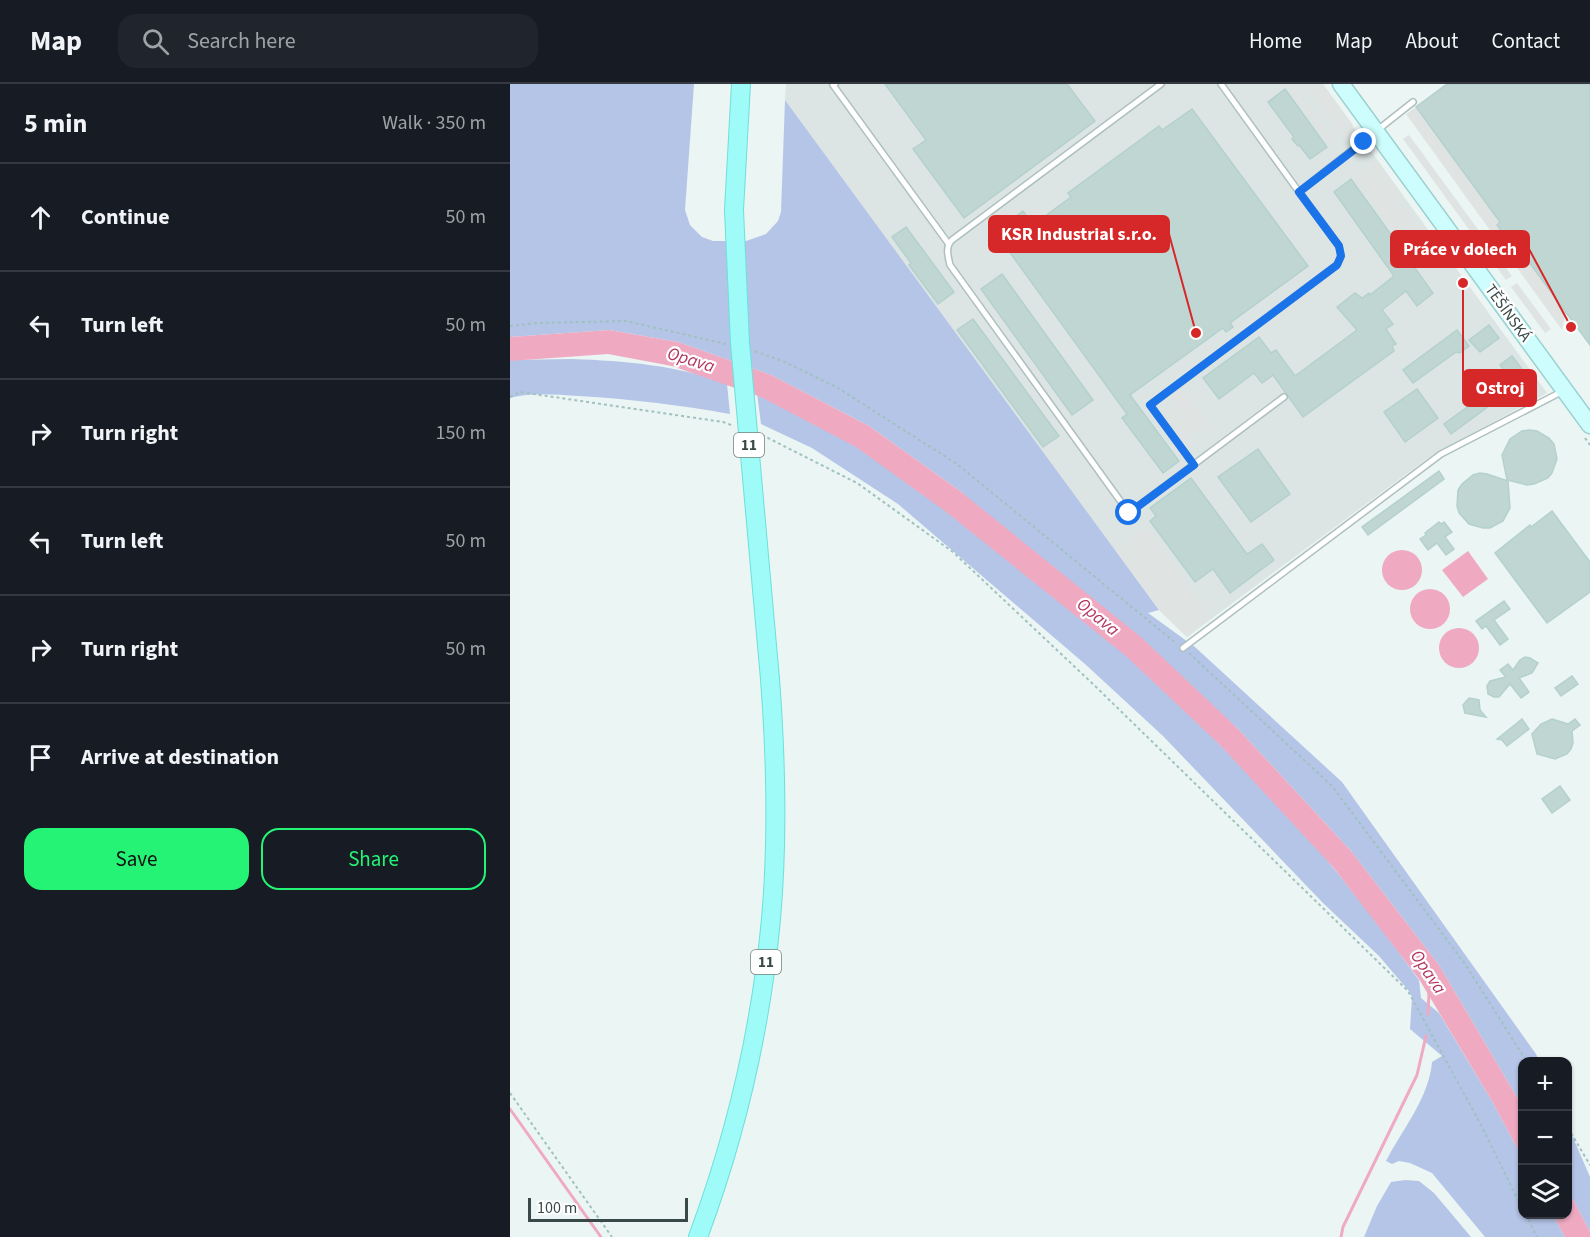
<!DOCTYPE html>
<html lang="en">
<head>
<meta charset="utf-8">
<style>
	:root { --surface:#171b24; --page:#20242c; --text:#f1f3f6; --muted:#9ea1a6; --line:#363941; --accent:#24f376 }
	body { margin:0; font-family:"Source Sans 3",sans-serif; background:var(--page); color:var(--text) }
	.controls { position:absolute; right:18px; bottom:18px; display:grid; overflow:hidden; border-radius:12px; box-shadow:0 2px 4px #0004 }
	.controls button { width:54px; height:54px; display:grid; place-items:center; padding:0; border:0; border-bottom:2px solid var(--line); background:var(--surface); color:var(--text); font:30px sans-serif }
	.scale { position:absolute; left:18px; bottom:15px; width:160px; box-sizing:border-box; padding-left:6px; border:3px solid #394947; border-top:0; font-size:16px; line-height:21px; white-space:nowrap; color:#394947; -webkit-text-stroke:4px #fff; paint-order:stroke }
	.stop { position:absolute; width:18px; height:18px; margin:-14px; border:4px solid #1a73e8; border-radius:50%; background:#fff }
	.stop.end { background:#1a73e8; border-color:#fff; box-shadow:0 2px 6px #0008 }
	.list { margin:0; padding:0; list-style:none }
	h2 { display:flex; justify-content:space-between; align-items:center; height:78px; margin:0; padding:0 24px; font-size:26px }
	h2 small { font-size:20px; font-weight:400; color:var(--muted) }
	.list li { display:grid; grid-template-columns:39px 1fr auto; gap:18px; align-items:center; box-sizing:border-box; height:108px; padding:0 24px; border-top:2px solid var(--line) }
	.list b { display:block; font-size:22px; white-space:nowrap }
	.list em { font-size:20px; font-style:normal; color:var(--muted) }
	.actions { display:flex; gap:12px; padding:18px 24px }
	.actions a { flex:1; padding:14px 0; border:2px solid var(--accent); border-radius:18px; text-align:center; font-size:21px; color:var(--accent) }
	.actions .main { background:var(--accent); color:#111 }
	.icon { flex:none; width:33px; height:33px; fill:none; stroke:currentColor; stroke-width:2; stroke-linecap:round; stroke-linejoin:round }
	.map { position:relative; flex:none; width:1080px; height:1153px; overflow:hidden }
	header { display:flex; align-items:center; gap:36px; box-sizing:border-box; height:84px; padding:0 30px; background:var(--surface); border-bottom:2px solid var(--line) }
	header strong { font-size:28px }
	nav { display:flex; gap:33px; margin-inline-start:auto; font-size:21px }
	.search { width:420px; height:54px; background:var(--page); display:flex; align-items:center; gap:15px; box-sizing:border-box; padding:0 21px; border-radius:18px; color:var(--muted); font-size:22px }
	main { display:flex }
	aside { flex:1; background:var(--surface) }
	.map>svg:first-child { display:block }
	.industrial { fill:#dce5e3 }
	.green { fill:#b5c5e7 }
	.parking { fill:#dfe4e3 }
	.water { fill:#efaac2 }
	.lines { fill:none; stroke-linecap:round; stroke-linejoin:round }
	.stream { stroke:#efaac2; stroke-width:3 }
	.building { fill:#c0d6d3; stroke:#b4d1cd; stroke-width:1.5 }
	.lane-casing { stroke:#adc0be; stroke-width:8 }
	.secondary-casing { stroke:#9ad0cf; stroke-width:19 }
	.primary-casing { stroke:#6de0da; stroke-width:20 }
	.path { stroke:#9fc2be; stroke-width:2; stroke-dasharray:3 3; stroke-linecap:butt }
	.lane { stroke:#fff; stroke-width:5 }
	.secondary { stroke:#cdfdfd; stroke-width:16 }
	.primary { stroke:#9efbf7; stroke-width:18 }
	.primary-bridge-casing { stroke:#6de0da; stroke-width:20; stroke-linecap:butt }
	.primary-bridge { stroke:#9efbf7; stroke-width:18 }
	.route { stroke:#1a73e8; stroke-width:8 }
	.labels { text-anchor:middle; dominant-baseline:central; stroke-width:4.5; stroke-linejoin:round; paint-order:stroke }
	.shield { fill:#fff; stroke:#74807e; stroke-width:1.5 }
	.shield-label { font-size:15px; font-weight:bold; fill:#394947 }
	.street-label { font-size:16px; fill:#394947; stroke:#fff }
	.water-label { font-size:18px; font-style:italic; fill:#b2345e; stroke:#fff }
	.leader { fill:none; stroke:#d62828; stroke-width:2 }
	.callout-dot { fill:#d62828; stroke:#fff; stroke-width:2 }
	.callout { fill:#d62828; stroke:#d62828; stroke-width:2 }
	.callout-label { font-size:18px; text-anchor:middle; font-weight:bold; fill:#fff }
</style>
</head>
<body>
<header>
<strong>Map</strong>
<div class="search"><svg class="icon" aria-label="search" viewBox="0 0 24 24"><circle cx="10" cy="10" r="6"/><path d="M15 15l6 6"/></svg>Search here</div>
<nav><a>Home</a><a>Map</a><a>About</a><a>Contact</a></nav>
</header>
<main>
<aside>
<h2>5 min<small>Walk · 350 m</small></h2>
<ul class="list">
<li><svg class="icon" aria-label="ahead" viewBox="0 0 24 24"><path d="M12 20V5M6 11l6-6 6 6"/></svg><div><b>Continue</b></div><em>50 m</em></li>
<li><svg class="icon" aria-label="left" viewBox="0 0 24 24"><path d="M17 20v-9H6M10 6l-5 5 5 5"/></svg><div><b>Turn left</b></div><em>50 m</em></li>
<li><svg class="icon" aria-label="right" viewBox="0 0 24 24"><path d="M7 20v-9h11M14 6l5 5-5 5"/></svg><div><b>Turn right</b></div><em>150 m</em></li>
<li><svg class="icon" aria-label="left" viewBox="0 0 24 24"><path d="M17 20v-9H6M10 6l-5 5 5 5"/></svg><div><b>Turn left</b></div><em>50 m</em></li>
<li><svg class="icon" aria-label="right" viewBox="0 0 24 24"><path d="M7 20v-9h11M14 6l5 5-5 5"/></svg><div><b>Turn right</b></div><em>50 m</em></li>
<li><svg class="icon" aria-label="arrive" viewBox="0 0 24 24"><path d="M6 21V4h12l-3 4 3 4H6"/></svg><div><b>Arrive at destination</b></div></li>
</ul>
<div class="actions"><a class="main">Save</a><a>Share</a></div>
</aside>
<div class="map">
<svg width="1080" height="1153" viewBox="0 0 1080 1153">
	<rect width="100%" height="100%" fill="#ebf5f4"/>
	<!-- industrial -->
	<polygon class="industrial" points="276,0 812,0 1037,309 922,371 677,553 649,526 275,16"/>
	<!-- green -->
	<g class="green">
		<polygon points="0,0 184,0 175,126 180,141 192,153 203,157 236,157 256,150 268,137 271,128 275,16 649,526 638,529 685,563 832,698 1026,970 1029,977 1012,978 1012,1022 929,881 841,767 727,644 450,407 359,342 261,291 168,258 99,246 0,253"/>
		<path d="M62,275c53,2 105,6 155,25l3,30c-50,-9 -100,-15 -151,-18 -24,-1 -46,-4 -69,2v-38z"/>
		<path d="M247,309l88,46 71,49 143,111 56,46 92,86 109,115 62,78 41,56 2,18 18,15 53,88 30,56v57l31,1 12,22h-80l-53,-64 -22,-10 -11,-2 -7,3 -6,-3c16,-31 43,-63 46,-99l10,-6 -32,-27 2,-32 -4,-7 -29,-34 -56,-53 -160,-167 -78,-72 -187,-160 -86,-56 -51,-24z"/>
		<polygon points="1058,1042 1080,1093 1080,1148 1058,1106"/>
		<polygon points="895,1096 909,1097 924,1109 961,1153 854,1153 867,1122 881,1098"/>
	</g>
	<!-- parking -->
	<g class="parking">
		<polygon points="781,0 823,55 820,62 779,5"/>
		<polygon points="796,0 813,0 843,41 837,44 842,50 840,55 836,55"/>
		<polygon points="906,23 947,77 946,78 990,138 987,141 1012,176 1016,174 1056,228 1052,246 896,30"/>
		<polygon points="899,51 1002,192 996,196 893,55"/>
		<polygon points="867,76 894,113 888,118 889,125 896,122 936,178 926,186 916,180 910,184 844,93"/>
		<polygon points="1007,199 1041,245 1035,249 1001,203"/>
		<polygon points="672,305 698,339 674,357 655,331 667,322 661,312"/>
		<polygon points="638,444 702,534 677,553 649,526 606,467"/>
	</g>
	<!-- water -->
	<g class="water">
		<polygon points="99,246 168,258 261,291 359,342 450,407 632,554 727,644 841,767 929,881 1012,1022 1012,1073 982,1017 909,895 823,783 710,661 616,572 435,427 346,363 251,313 162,282 98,270 0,277 0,253"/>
		<circle cx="892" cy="486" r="20"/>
		<polygon points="958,467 978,495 953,513 932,486"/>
		<circle cx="920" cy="525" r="20"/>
		<circle cx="949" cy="564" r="20"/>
		<polygon points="1058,1106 1080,1148 1080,1153 1055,1153 1043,1131 1058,1130"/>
	</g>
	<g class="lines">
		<!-- stream -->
		<g class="stream">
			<polyline points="918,930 919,908"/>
			<polyline points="0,1025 91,1153"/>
			<polyline points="831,1153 833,1143 907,991 916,952"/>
		</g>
	</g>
	<!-- building -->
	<g class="building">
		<polygon points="375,0 557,0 585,37 454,134 403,65 416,56"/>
		<polygon points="937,0 1080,0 1080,261 1016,174 1013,176 987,141 990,138 906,23"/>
		<polygon points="775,5 817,63 800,75 789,61 788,62 782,55 784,53 758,18"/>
		<polygon points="682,25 798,182 720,239 723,243 716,248 713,244 620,311 669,377 653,389 612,334 617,330 485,148 513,127 523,141 561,113 558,109 649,42 652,46"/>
		<polygon points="841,95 923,209 907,222 896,207 872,226 883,240 876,245 886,260 882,262 884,267 793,333 763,291 752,299 744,289 709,315 693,294 749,253 761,269 766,266 785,292 847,246 827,223 845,209 852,214 859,209 860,211 884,192 824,108"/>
		<polygon points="396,143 444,208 428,220 399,181 401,179 382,153"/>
		<polygon points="492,190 583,316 562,331 471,205"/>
		<polygon points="463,235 549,352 533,363 447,246"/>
		<polygon points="979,241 989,254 970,268 959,256"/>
		<polygon points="947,246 959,262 950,269 946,268 903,299 893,286"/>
		<polygon points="1002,272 1012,285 1000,294 990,281"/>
		<polygon points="995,296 1002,305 941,350 934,340"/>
		<polygon points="907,305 928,334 895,358 874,328"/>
		<polygon points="1019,346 1027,347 1039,354 1044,360 1047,375 1042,389 1038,394 1024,400 1017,401 997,396 992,371 1000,355 1012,347"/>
		<polygon points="748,365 780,410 741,438 708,393"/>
		<polygon points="929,387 934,395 858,451 852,443"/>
		<polygon points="970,389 977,390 998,397 1000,424 993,437 980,444 973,444 959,440 949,429 947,422 948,406 952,400 963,391"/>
		<polygon points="681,394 737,470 752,460 764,476 720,509 703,485 685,498 640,437 646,432 640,424"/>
		<polygon points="1042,427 1080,478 1080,508 1037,539 985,469 1020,441 1021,443"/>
		<polygon points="929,438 931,440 934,438 942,448 935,453 944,465 936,471 927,459 918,466 910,455 916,451 915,449"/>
		<polygon points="994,517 1000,525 984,536 998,555 990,561 976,542 972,545 966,537"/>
		<polygon points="1015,573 1020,574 1028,579 1022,589 1009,594 1019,608 1011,614 1000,600 989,613 984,613 978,610 977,602 980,597 996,593 990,586 998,580 1003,586 1010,576"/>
		<polygon points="1062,592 1068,600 1051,612 1045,604"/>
		<polygon points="959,614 969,616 970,626 976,633 955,629 953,621"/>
		<polygon points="1012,635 1019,645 997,662 992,656 987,655"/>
		<polygon points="1042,635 1058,640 1065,635 1070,641 1062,647 1063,659 1061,665 1057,670 1045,675 1027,670 1022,650 1031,640"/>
		<polygon points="1050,702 1060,716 1042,729 1032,715"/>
	</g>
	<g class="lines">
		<defs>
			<g id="lane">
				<polyline points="325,0 323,1 438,159"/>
				<path d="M651,0l-209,156c-7,7 -4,16 -2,25l179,248 155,-116"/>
				<polyline points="711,0 789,108 903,18"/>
				<polyline points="684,381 640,321 827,181 831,172 829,162 789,108"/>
				<polyline points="673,564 931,370 1053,307"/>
			</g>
			<polyline id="secondary" points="831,0 1080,341"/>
			<g id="primary">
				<polyline points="224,126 231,0"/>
				<path d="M188,1153c38,-102 63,-210 73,-318 7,-79 5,-161 -1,-240"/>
			</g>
		</defs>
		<!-- lane casing -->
		<use href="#lane" class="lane-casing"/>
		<!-- secondary casing -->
		<use href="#secondary" class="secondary-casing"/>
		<!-- primary casing -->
		<use href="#primary" class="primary-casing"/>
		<!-- path -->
		<g class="path">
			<polyline points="0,242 28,239 116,237 216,260"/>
			<polyline points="245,267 275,278 328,304 447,380 667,560"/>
			<polyline points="0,313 10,308 213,338 224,342"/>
			<polyline points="252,351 347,399 443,468 584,601 898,907 970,1039 1012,1124"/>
			<polyline points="1075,354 1080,361"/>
			<polyline points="679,569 822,702 955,880 1017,978"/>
			<polyline points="0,1009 102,1153"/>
			<polyline points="1058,1044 1080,1081"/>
			<polyline points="1016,1130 1027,1153"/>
		</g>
		<!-- lane -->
		<use href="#lane" class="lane"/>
		<!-- secondary -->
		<use href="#secondary" class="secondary"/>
		<!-- primary -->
		<use href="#primary" class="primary"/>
		<defs>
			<polyline id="primary-bridge" points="224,126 230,259 260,595"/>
		</defs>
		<!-- primary-bridge casing -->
		<use href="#primary-bridge" class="primary-bridge-casing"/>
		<!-- primary-bridge -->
		<use href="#primary-bridge" class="primary-bridge"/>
	</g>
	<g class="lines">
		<!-- route -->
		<polyline class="route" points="619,429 684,381 640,321 827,181 831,172 829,162 789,108 854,58"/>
	</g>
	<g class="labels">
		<!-- shield labels -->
		<g class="shield">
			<rect x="224" y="349" width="30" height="24" rx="4.5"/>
			<rect x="241" y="866" width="30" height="24" rx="4.5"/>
		</g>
		<g class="shield-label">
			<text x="239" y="361">11</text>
			<text x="256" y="878">11</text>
		</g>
		<!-- street labels -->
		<g class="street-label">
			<text transform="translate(998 229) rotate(54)">TĚŠÍNSKÁ</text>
		</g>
		<!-- water labels -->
		<g class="water-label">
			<text transform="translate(181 276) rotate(17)">Opava</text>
			<text transform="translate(588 533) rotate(39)">Opava</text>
			<text transform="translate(918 888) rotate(56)">Opava</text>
		</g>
	</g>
	<!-- callouts -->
	<path class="leader" d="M686 249L659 150M1061 243L1019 165M953 199L953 304"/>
	<g class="callout-dot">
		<circle cx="686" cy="249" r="6"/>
		<circle cx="1061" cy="243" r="6"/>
		<circle cx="953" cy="199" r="6"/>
	</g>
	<g class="callout">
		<rect x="479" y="132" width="180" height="36" rx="6"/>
		<rect x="881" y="147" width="138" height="36" rx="6"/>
		<rect x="953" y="286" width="73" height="36" rx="6"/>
	</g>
	<g class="callout-label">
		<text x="569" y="156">KSR Industrial s.r.o.</text>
		<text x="950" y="171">Práce v dolech</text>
		<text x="990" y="310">Ostroj</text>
	</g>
</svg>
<div class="controls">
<button>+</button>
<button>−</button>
<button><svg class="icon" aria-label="layers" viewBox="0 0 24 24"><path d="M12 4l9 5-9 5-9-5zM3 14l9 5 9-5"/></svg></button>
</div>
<div class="scale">100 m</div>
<div class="stop" style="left:619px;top:429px"></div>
<div class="stop end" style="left:854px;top:58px"></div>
</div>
</main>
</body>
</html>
